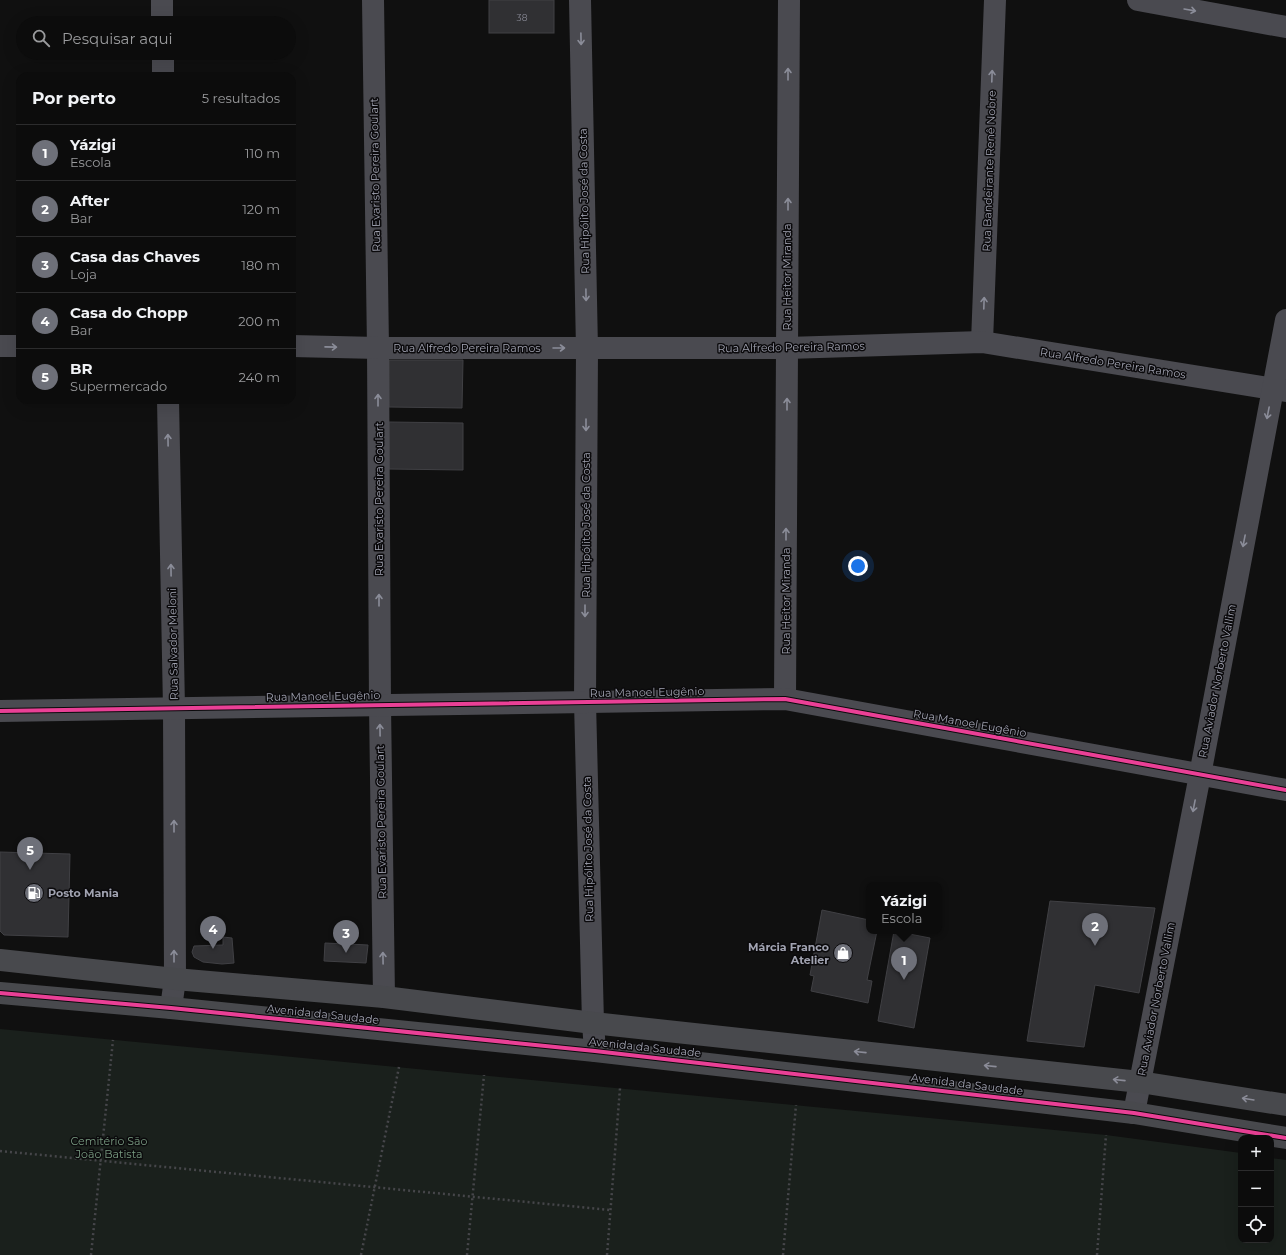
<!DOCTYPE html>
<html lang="pt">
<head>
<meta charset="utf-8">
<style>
	:root { --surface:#0c0c0c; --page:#1a1a1a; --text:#f1f3f6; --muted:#9a9b9d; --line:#2c2c2d; --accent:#6e7079 }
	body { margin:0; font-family:Montserrat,sans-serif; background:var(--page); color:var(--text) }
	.controls { position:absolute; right:12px; bottom:12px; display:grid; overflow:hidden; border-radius:8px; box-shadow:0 4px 16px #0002 }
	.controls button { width:36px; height:36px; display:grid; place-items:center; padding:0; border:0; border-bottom:1px solid var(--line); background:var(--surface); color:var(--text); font:20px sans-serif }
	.you { position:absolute; left:858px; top:566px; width:14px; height:14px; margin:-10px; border:3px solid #fff; border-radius:50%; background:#1a73e8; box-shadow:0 0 0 6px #1a73e833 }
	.badge { display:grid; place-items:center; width:26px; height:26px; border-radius:50%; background:var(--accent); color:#fff; font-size:13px; font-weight:700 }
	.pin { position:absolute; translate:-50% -33px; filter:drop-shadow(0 1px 2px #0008) }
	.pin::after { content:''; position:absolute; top:21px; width:14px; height:12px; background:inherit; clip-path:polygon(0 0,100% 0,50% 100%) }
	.popup { position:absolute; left:866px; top:882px; width:76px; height:52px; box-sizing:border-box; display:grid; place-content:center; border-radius:8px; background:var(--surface); filter:drop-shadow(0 1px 3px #0005); font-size:13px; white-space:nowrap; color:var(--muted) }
	.popup b { font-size:15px; color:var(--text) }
	.popup::after { content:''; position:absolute; left:50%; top:100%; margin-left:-8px; border:8px solid transparent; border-top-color:var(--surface) }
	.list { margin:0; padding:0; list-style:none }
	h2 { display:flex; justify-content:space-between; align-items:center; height:52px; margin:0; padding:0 16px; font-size:17px }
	h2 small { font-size:13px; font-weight:400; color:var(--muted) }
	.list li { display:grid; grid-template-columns:26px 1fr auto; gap:12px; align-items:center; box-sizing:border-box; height:56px; padding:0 16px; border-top:1px solid var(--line) }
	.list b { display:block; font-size:15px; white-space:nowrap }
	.list p { margin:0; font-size:13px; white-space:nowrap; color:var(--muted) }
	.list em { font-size:13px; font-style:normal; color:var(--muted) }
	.icon { flex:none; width:22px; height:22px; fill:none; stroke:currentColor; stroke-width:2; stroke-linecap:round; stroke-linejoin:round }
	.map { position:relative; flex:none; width:1286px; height:1255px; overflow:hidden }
	.search { position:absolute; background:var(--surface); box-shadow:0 4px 16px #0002; left:16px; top:16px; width:280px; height:44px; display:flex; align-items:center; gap:10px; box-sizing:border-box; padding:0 14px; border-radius:22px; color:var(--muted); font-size:15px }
	.panel { position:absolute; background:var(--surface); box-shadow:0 4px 16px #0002; left:16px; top:72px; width:280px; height:332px; border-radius:12px }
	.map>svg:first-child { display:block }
	.green { fill:#1a201c }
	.building { fill:#303033; stroke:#404044 }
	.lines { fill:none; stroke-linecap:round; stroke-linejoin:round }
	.path { stroke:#46464a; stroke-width:2.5; stroke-dasharray:2 3; stroke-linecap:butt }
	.street { stroke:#4a4a50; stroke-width:22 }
	.secondary { stroke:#48494d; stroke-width:22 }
	.cycleway-casing { stroke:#0b0a0c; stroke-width:6 }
	.cycleway { stroke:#ea4096; stroke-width:4 }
	.oneway { stroke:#8b8d99 }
	.oneway2 { stroke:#8b8c98 }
	.labels { text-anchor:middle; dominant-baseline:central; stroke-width:3; stroke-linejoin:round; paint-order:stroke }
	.number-label { font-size:9px; fill:#858692 }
	.street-label { font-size:11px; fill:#a1a3b1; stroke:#0b0a0c }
	.poi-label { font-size:11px; font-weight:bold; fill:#a1a3b1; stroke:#0b0a0c; text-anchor:start }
	.park-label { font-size:11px; fill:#799b82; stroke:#0b0a0c }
</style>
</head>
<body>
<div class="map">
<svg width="1286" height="1255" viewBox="0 0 1286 1255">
	<rect width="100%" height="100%" fill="#101010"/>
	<!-- green -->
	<polygon class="green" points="0,1029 1106,1135 1241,1153 1241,1240 1271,1240 1271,1158 1286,1160 1286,1255 0,1255"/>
	<!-- building -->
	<g class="building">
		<rect x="489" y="0" width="65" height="33"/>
		<polygon points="389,360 463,360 462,408 389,407"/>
		<polygon points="389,422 463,423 463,470 389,469"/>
		<polygon points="0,852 70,854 68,937 4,935 0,931"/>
		<polygon points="1050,901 1155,908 1139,993 1095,985 1084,1047 1027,1041"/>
		<polygon points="822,910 869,920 869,931 877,931 867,980 872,981 868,1003 811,991 814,976 810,975"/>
		<polygon points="894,931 930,938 914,1028 878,1021"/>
		<polygon points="223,937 232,938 234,963 222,964 203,962 194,957 192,952 194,946 223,945"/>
		<polygon points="325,943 368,945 366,963 324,961"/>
	</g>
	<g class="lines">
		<!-- path -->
		<g class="path">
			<polyline points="0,1151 610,1210"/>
			<polyline points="91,1255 113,1040"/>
			<polyline points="361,1255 399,1067"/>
			<polyline points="467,1255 484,1075"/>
			<polyline points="607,1255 620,1088"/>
			<polyline points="783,1255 796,1105"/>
			<polyline points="1097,1255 1106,1135"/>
		</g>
		<!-- street -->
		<g class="street">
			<polyline points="162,0 162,23"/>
			<polyline points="373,0 378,348 380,705 384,997"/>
			<polyline points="580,0 587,349 585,702 593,1023 595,1051"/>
			<polyline points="1138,0 1286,27"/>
			<polyline points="163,53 163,76"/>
			<polyline points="982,342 995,0"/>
			<polyline points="0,346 20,346"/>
			<polyline points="292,346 378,348 787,348 982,342 1286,391"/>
			<polyline points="168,400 174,708 175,979 171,1008"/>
			<polyline points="785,699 789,0"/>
			<polyline points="0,711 785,699 1286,790"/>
			<polyline points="1134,1113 1200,775 1286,320"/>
		</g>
		<!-- secondary -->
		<g class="secondary">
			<polyline points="0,960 175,979 384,997 593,1023 1140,1082 1286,1105"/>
			<polyline points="0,993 171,1008 595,1051 1134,1113 1286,1138"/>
		</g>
		<defs>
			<g id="cycleway">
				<polyline points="0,711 785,699 1286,790"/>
				<polyline points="0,993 171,1008 595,1051 1134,1113 1286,1138"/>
			</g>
		</defs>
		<!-- cycleway casing -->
		<use href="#cycleway" class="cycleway-casing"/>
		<!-- cycleway -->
		<use href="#cycleway" class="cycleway"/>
	</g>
	<!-- one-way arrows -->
	<defs><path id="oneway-shaft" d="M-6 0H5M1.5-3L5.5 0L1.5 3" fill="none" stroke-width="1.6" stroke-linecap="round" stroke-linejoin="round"/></defs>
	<g class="oneway">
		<use href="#oneway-shaft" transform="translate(1190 10) rotate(10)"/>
		<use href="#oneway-shaft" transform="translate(581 39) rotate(89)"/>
		<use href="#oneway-shaft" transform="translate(788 74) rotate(-90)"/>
		<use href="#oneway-shaft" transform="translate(992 76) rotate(-88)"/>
		<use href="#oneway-shaft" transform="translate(788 204) rotate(-90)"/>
		<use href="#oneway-shaft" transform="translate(586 295) rotate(89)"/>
		<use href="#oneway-shaft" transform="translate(984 303) rotate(-88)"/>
		<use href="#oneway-shaft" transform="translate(331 347) rotate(1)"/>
		<use href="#oneway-shaft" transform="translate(559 348)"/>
		<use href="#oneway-shaft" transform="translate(378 400) rotate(-90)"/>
		<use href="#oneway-shaft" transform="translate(787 404) rotate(-90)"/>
		<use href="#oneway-shaft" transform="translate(1268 413) rotate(101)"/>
		<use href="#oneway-shaft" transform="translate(586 425) rotate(90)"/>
		<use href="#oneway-shaft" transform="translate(168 440) rotate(-91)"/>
		<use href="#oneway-shaft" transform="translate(786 534) rotate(-90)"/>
		<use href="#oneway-shaft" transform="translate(1244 541) rotate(101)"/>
		<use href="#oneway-shaft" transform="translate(171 570) rotate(-91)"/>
		<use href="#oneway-shaft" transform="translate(379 600) rotate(-90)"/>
		<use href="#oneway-shaft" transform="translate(585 611) rotate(90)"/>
		<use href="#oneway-shaft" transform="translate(380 730) rotate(-91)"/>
		<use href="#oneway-shaft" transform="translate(1194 806) rotate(101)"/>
		<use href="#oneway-shaft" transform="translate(174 826) rotate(-90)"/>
		<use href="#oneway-shaft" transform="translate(174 956) rotate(-90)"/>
		<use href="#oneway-shaft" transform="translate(383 958) rotate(-91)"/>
	</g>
	<g class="oneway2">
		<use href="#oneway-shaft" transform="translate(860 1052) rotate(-174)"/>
		<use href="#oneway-shaft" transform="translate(990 1066) rotate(-174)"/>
		<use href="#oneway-shaft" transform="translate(1119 1080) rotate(-174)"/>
		<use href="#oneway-shaft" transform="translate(1248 1099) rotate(-171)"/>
	</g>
	<!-- icons -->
	<defs>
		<symbol id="fuel-disc" viewBox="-11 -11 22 22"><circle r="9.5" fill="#6e7079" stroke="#0b0a0c"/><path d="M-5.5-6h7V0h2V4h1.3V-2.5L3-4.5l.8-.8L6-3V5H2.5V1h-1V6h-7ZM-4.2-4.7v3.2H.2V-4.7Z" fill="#fff"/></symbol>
		<symbol id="shop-disc" viewBox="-11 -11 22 22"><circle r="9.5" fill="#6e7079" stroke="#0b0a0c"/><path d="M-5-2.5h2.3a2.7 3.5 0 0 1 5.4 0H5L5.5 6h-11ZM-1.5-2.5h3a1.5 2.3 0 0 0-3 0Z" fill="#fff"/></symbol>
	</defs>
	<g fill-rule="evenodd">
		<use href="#fuel-disc" x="23" y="882" width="22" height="22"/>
		<use href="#shop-disc" x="832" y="942" width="22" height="22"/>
	</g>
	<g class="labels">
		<!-- number labels -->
		<g class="number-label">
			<text x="522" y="17">38</text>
		</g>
		<!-- street labels -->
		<g class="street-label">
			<text transform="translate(989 171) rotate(-88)">Rua Bandeirante Renê Nobre</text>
			<text transform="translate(375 175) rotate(-91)">Rua Evaristo Pereira Goulart</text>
			<text transform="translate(584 201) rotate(-91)">Rua Hipólito José da Costa</text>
			<text transform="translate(787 277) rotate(-90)">Rua Heitor Miranda</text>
			<text transform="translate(791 347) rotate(-1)">Rua Alfredo Pereira Ramos</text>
			<text x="467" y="348">Rua Alfredo Pereira Ramos</text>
			<text transform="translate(1113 363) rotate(9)">Rua Alfredo Pereira Ramos</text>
			<text transform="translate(379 499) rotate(-90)">Rua Evaristo Pereira Goulart</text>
			<text transform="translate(586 525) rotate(-90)">Rua Hipólito José da Costa</text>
			<text transform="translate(786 601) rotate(-90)">Rua Heitor Miranda</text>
			<text transform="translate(173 644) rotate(-91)">Rua Salvador Meloni</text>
			<text transform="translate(1217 681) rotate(-79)">Rua Aviador Norberto Vallim</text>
			<text transform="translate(647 692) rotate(-1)">Rua Manoel Eugênio</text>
			<text transform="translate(323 696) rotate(-1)">Rua Manoel Eugênio</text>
			<text transform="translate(970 723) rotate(10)">Rua Manoel Eugênio</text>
			<text transform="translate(381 822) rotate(-91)">Rua Evaristo Pereira Goulart</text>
			<text transform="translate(588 849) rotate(-91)">Rua Hipólito José da Costa</text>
			<text transform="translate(1156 999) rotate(-79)">Rua Aviador Norberto Vallim</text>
			<text transform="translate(323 1014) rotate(6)">Avenida da Saudade</text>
			<text transform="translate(645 1047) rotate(6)">Avenida da Saudade</text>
			<text transform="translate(967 1084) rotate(7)">Avenida da Saudade</text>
		</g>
		<!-- poi labels -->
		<g class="poi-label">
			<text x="48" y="893">Posto Mania</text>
			<text x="829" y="947" text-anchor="end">Márcia Franco<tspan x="829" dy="13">Atelier</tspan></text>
		</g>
		<!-- park labels -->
		<g class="park-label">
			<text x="109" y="1141">Cemitério São<tspan x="109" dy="13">João Batista</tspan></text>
		</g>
	</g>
</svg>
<div class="controls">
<button>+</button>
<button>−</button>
<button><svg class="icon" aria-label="locate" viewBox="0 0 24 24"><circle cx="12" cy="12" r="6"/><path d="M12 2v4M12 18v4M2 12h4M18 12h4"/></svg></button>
</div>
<div class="you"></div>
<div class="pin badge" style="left:904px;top:980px">1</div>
<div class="popup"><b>Yázigi</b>Escola</div>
<div class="pin badge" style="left:1095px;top:946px">2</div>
<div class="pin badge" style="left:346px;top:953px">3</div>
<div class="pin badge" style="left:213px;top:949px">4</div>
<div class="pin badge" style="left:30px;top:870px">5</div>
<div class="search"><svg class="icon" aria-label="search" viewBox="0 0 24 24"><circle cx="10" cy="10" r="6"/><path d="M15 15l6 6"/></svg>Pesquisar aqui</div>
<section class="panel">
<h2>Por perto<small>5 resultados</small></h2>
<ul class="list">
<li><span class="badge">1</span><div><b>Yázigi</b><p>Escola</p></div><em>110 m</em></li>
<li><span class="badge">2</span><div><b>After</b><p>Bar</p></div><em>120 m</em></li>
<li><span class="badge">3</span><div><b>Casa das Chaves</b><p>Loja</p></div><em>180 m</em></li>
<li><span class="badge">4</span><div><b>Casa do Chopp</b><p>Bar</p></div><em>200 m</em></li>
<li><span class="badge">5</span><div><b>BR</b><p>Supermercado</p></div><em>240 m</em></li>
</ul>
</section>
</div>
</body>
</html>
